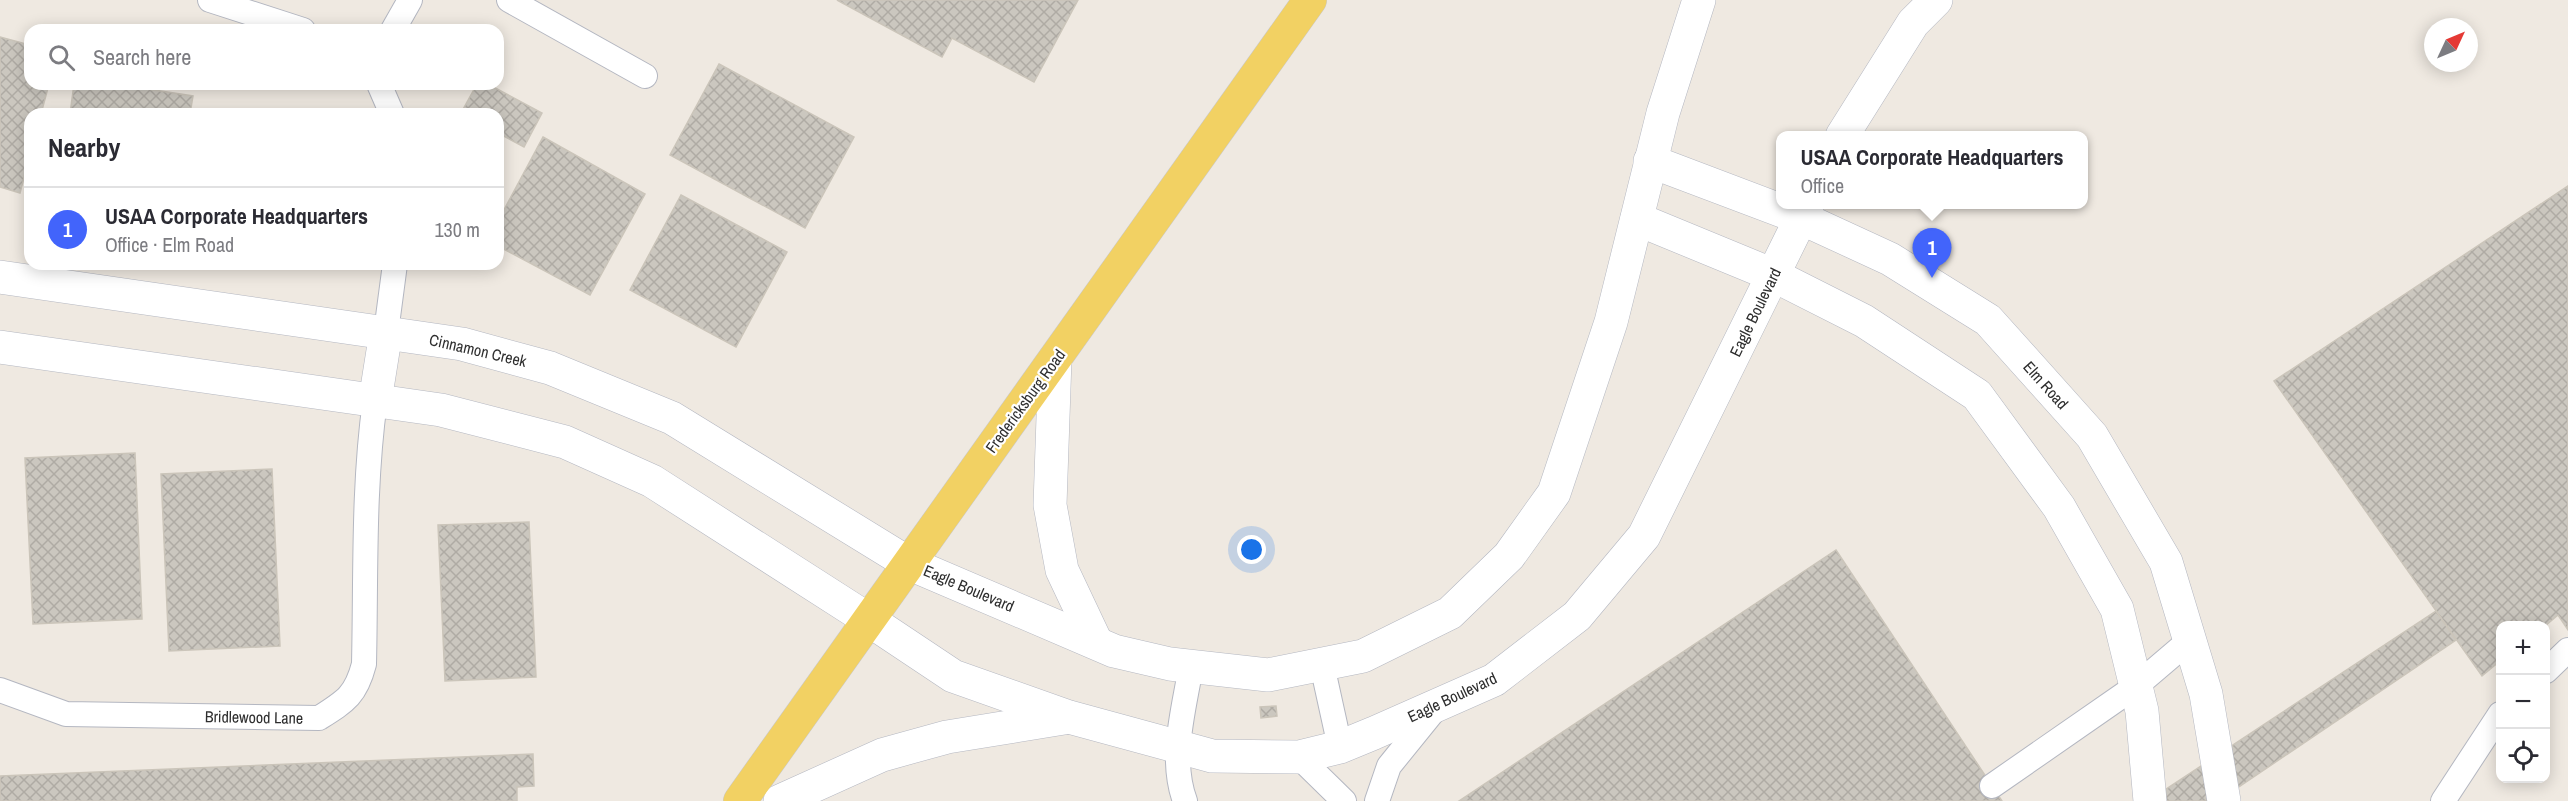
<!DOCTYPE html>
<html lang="en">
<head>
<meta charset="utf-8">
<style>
	:root { --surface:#fff; --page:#f2f2f3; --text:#2b2b33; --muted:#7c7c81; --line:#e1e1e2; --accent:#4264fb }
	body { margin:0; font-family:"Archivo Narrow",sans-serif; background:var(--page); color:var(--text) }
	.controls { position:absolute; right:18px; bottom:18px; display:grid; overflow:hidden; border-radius:12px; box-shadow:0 3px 15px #0003 }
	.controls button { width:54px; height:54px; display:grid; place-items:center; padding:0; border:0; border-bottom:2px solid var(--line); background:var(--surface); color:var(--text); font:30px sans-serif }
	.compass { position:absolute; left:2424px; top:18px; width:54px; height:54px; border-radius:50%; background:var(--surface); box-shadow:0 3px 15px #0003; rotate:46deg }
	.you { position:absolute; left:1252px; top:550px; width:21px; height:21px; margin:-15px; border:4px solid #fff; border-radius:50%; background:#1a73e8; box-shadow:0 0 0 9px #1a73e833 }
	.badge { display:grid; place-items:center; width:39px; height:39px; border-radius:50%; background:var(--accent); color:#fff; font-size:20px; font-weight:700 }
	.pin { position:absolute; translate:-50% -50px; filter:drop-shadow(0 2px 3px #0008) }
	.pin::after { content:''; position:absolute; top:32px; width:21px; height:18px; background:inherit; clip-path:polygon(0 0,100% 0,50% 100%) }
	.popup { position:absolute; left:1776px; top:131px; width:312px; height:78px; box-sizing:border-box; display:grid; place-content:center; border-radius:12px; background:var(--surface); filter:drop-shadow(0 2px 4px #0005); font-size:20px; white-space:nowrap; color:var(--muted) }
	.popup b { font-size:22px; color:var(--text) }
	.popup::after { content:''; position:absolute; left:50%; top:100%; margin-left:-12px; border:12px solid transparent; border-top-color:var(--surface) }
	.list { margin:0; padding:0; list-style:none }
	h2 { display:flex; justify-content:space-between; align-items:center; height:78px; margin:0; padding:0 24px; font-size:26px }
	h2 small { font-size:20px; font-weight:400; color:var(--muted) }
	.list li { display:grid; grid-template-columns:39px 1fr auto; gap:18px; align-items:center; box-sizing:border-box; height:84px; padding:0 24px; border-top:2px solid var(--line) }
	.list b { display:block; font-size:22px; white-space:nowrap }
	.list p { margin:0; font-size:20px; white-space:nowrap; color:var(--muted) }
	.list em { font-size:20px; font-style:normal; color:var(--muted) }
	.icon { flex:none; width:33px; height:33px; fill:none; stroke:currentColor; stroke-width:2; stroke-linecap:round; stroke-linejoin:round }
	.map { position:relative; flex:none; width:2568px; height:801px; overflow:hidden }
	.search { position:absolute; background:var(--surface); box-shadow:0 3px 15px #0003; left:24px; top:24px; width:480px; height:66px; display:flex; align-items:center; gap:15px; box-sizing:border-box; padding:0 21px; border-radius:18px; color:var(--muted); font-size:22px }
	.panel { position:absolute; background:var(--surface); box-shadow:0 3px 15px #0003; left:24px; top:108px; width:480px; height:162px; border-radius:18px }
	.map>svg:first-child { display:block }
	.building { fill:url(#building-cross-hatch); stroke:#cbc5ba; stroke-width:1.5 }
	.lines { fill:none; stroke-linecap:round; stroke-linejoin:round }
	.service-casing { stroke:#b4b7c1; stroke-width:26 }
	.minor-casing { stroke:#b4b7c1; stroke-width:34 }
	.tertiary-casing { stroke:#b4b7c1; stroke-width:34 }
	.primary-casing { stroke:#c9c9c9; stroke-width:34 }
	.service { stroke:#fff; stroke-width:24 }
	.minor { stroke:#fff; stroke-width:33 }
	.tertiary { stroke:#fff; stroke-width:33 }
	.primary { stroke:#f2d163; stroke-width:33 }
	.labels { text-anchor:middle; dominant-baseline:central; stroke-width:4.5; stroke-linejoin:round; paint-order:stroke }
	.street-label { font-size:16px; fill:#2e2e2e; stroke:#fff }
</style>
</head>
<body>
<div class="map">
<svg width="2568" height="801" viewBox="0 0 2568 801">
	<defs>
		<pattern id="building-cross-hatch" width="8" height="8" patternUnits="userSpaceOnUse" patternTransform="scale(1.5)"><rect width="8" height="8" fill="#cbc7bf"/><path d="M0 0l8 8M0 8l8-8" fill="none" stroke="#afaba4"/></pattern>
	</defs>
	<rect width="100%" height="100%" fill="#efe9e1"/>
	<!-- building -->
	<g class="building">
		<polygon points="837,0 1078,0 1034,82 952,38 942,57"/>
		<polygon points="0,37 30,45 30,84 49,84 41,114 30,114 30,155 20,193 0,187"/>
		<polygon points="719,64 854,137 805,228 670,155"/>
		<polygon points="74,84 115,84 193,96 190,114 70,114"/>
		<polygon points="477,84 488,84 542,113 524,147 498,133 498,114 461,113"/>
		<polygon points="543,137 645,194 590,295 498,246 498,221"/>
		<polygon points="2568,186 2568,630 2558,615 2545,626 2500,626 2500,661 2482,676 2274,381"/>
		<polygon points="681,195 787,252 736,347 630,290"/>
		<polygon points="135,453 142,619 33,624 25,458"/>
		<polygon points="272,469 280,646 169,651 161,474"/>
		<polygon points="529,522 536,677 445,681 438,525"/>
		<polygon points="1836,550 2002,801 1459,801"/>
		<polygon points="2436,611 2456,640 2218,801 2148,801"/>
		<polygon points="1276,706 1277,716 1261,718 1260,707"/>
		<polygon points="533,754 534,786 517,787 517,801 0,801 0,776"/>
	</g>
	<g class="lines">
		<defs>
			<g id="service">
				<polyline points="210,0 303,30"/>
				<polyline points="509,0 645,76"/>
				<polyline points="393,30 410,0"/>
				<polyline points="379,84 392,114"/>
				<polyline points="386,332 395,264"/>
				<polyline points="1322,665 1340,747"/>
				<polyline points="2546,671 2568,650"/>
				<path d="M0,690l66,24 253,4c27,-17 37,-23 45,-54 2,-88 -1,-176 11,-263"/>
				<polyline points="1299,757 1344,801"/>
				<polyline points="1992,786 2136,686 2190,640"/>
				<path d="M1185,801c-16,-43 -1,-91 6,-135"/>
				<polyline points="1377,801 1389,766 1436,708"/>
				<polyline points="2443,801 2500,714"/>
			</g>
			<g id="minor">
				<polyline points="1842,136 1913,23 1936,0"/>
				<polyline points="1650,161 1801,218 1890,259 1988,320 2092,436 2166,562 2206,694 2224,801"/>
				<polyline points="1637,219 1773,275 1864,321 1977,395 2059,507 2117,609 2142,711 2150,801"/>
				<polyline points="1055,359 1050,505 1062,570 1096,642"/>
				<polyline points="375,401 386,332"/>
				<polyline points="908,563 1114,651 1170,664 1268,675 1363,656 1450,613 1509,556 1554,493 1611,322 1663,113 1699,0"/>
				<polyline points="869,620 953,676 1069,717 1212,756 1299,757 1340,747 1374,733 1494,680 1577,616 1644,536 1808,204"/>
				<polyline points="780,801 882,755 947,737 1064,718"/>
			</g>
			<g id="tertiary">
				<polyline points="0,277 462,344 550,368 672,418 908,563"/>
				<polyline points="0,347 441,410 565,442 652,481 869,620"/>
			</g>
			<polyline id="primary" points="740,801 1310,0"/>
		</defs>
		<!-- service casing -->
		<use href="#service" class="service-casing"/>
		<!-- minor casing -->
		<use href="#minor" class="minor-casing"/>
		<!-- tertiary casing -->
		<use href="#tertiary" class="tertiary-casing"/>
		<!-- primary casing -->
		<use href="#primary" class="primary-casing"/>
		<!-- service -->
		<use href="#service" class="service"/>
		<!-- minor -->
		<use href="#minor" class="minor"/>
		<!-- tertiary -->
		<use href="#tertiary" class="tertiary"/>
		<!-- primary -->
		<use href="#primary" class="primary"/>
	</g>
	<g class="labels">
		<!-- street labels -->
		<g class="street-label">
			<text transform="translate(1755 312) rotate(-64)">Eagle Boulevard</text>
			<text transform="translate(478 350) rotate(13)">Cinnamon Creek</text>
			<text transform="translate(2046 385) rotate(48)">Elm Road</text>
			<text transform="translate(1025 401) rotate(-54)">Fredericksburg Road</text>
			<text transform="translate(969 588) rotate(23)">Eagle Boulevard</text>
			<text transform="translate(1452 697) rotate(-25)">Eagle Boulevard</text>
			<text transform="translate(254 717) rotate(1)">Bridlewood Lane</text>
		</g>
	</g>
</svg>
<div class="controls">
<button>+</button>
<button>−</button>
<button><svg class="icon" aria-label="locate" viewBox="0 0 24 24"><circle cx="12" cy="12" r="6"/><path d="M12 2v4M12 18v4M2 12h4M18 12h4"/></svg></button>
</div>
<svg class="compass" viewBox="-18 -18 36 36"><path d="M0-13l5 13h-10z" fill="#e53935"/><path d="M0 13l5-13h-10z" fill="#7c7c81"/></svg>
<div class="you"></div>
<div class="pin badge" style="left:1932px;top:278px">1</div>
<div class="popup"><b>USAA Corporate Headquarters</b>Office</div>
<div class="search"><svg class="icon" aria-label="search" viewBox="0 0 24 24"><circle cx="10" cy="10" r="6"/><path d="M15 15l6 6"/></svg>Search here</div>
<section class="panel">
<h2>Nearby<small></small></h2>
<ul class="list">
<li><span class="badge">1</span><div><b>USAA Corporate Headquarters</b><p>Office · Elm Road</p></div><em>130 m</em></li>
</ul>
</section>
</div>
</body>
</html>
